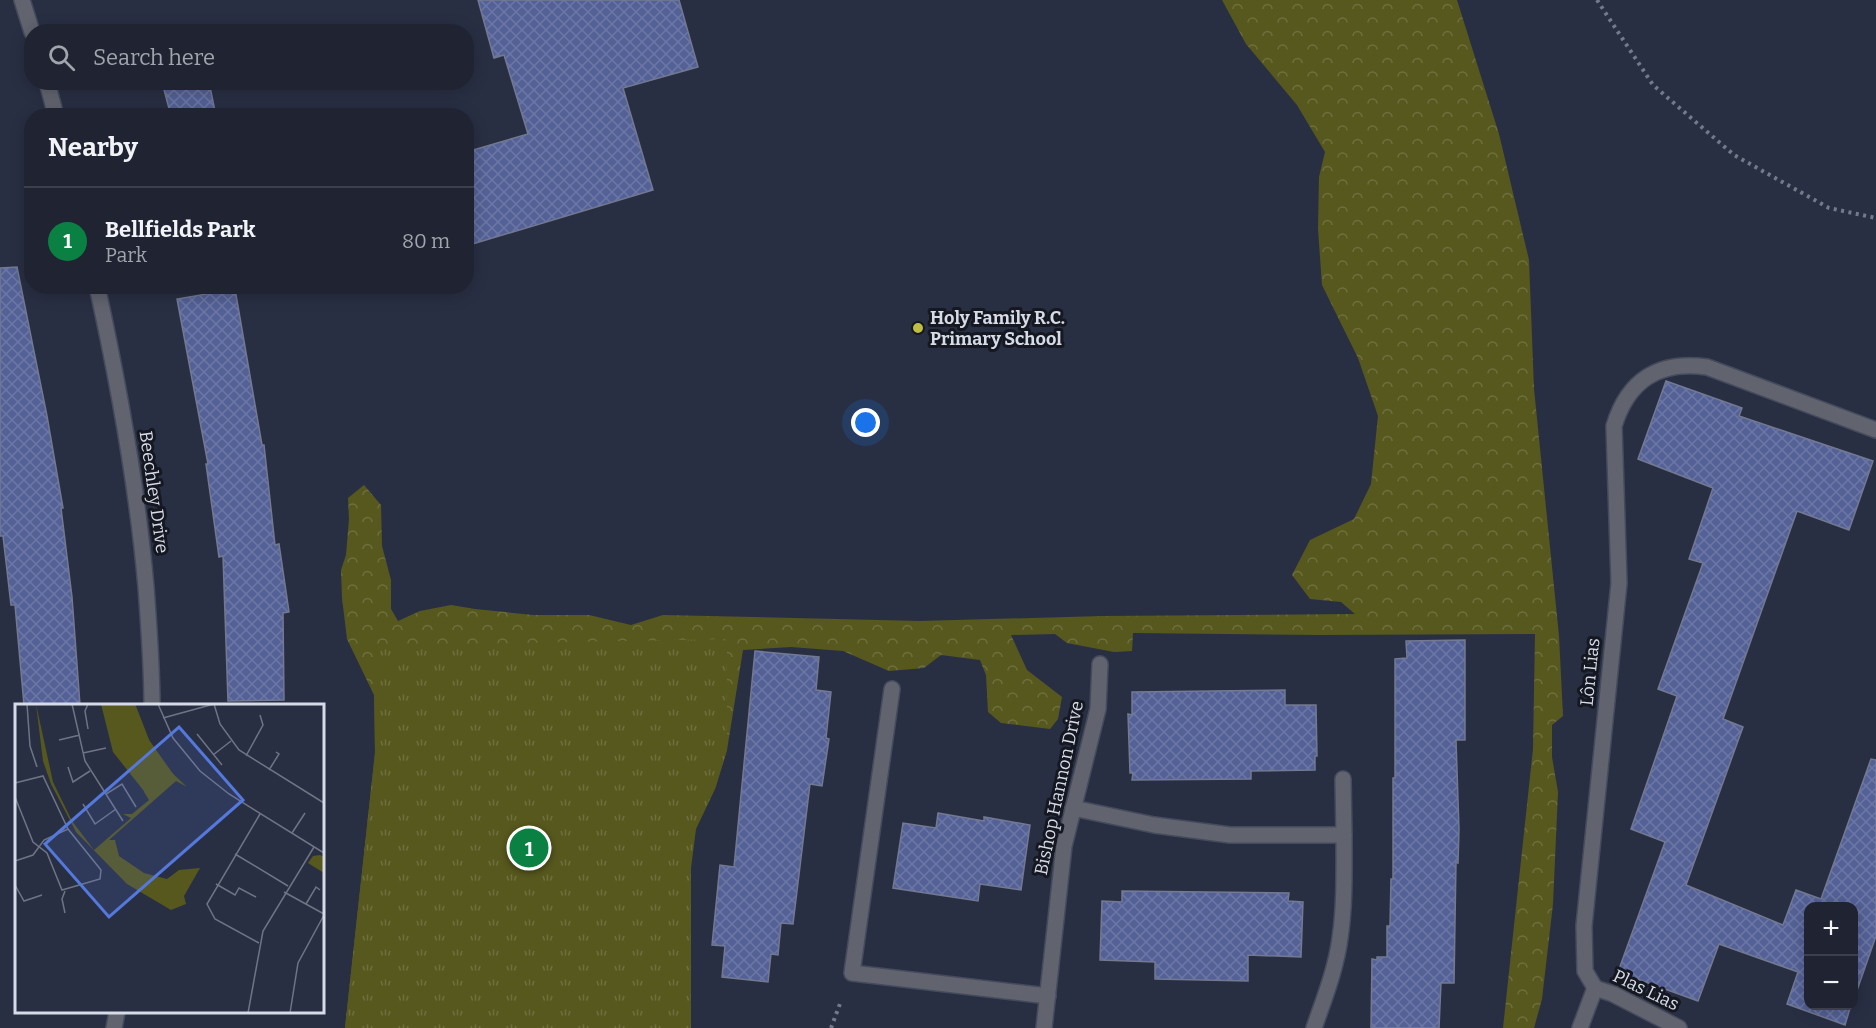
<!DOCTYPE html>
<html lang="en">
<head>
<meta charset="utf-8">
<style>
	:root { --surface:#1f2332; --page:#2c2f3e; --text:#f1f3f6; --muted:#a1a4ac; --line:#3c404d; --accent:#0b8043 }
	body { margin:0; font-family:Bitter,serif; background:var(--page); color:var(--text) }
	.controls { position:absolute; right:18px; bottom:18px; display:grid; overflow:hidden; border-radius:12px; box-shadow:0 3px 15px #0003 }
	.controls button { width:54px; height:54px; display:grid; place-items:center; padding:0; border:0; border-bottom:2px solid var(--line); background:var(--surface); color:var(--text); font:30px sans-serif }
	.you { position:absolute; left:866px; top:423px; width:21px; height:21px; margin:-15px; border:4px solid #fff; border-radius:50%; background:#1a73e8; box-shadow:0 0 0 9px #1a73e833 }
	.badge { display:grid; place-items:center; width:39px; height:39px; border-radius:50%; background:var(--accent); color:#fff; font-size:20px; font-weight:700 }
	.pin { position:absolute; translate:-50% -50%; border:3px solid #fff; box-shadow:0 2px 6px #0006 }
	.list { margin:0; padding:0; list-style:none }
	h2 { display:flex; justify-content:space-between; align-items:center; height:78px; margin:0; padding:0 24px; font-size:26px }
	h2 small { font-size:20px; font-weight:400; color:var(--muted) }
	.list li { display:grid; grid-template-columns:39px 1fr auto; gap:18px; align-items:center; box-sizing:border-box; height:108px; padding:0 24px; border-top:2px solid var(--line) }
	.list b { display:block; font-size:22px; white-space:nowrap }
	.list p { margin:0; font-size:20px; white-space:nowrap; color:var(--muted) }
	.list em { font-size:20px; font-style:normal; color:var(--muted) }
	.icon { flex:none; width:33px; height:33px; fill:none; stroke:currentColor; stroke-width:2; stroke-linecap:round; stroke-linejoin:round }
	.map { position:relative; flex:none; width:1876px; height:1028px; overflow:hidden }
	.search { position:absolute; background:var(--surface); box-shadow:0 3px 15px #0003; left:24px; top:24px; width:450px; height:66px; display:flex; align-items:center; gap:15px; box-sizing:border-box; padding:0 21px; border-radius:24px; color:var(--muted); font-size:22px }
	.panel { position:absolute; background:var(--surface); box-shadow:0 3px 15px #0003; left:24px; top:108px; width:450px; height:186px; border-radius:24px }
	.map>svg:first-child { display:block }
	.forest { fill:url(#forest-crowns) }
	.park { fill:url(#park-tufts) }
	.building { fill:url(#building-cross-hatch); stroke:#727990; stroke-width:1.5 }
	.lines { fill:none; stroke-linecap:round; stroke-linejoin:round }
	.minor-casing { stroke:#454b5d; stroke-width:18 }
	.path { stroke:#757a8b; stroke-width:4; stroke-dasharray:3 4.5; stroke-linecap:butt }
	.minor { stroke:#61646e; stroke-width:15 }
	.poi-dot { fill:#bebe42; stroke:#151821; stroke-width:2 }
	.labels { text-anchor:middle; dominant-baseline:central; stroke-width:6; stroke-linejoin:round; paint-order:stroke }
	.poi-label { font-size:18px; font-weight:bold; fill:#d7dbe8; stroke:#151821; text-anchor:start }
	.street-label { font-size:18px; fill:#d7dbe8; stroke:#151821 }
	.inset-road { fill:none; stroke:#6f7485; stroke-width:1.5 }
	.view { fill:#5578dd; fill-opacity:0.15; stroke:#5578dd; stroke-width:3 }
	.inset-edge { fill:none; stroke:#d7dbe8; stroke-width:3 }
</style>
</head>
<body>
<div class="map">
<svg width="1876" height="1028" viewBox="0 0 1876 1028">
	<defs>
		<pattern id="forest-crowns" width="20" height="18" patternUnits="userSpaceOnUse" patternTransform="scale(1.5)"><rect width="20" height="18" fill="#57581d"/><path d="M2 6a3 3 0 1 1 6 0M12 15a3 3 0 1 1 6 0" fill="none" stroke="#6e6f3e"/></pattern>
		<pattern id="park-tufts" width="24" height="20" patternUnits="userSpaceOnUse" patternTransform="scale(1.5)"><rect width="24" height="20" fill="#57581d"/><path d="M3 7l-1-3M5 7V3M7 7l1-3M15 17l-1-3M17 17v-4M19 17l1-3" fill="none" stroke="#6e6f3e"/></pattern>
		<pattern id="building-cross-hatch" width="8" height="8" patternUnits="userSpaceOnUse" patternTransform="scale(1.5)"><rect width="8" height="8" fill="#546196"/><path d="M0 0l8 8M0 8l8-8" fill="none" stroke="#6c77a5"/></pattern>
	</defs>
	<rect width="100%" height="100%" fill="#292f43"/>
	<!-- forest -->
	<polygon class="forest" points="1222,0 1457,0 1499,134 1529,260 1534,389 1559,636 1563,716 1552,725 1552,757 1558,792 1553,904 1542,999 1534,1028 1503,1028 1533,749 1535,634 1320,635 1133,633 1132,651 1114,652 1067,643 1055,634 1011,635 1027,670 1062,697 1058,719 1050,729 1001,723 988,712 986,675 980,660 941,655 924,668 889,671 843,651 791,647 743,650 727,750 715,789 345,1028 375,753 374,695 347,639 342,598 341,570 346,555 349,519 348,498 364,485 381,505 382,546 391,580 391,609 398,621 420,611 451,605 475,609 533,615 589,615 631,625 663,615 920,621 1103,616 1355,614 1341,602 1310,599 1292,575 1310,540 1354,519 1371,484 1378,416 1358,358 1322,285 1318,229 1319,177 1325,152 1297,105 1246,44"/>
	<!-- park -->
	<polygon class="park" points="727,639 727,750 715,789 696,829 691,868 691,1028 345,1028 375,753 374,646"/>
	<!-- building -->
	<g class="building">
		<polygon points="478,0 679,0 698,67 623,88 653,190 466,246 466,152 528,134 504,55 494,58"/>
		<polygon points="162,82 209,82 216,116 171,116"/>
		<polygon points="17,267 47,416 63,508 61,508 72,597 80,705 24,705 15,605 11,605 3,536 0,536 0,268"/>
		<polygon points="235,289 262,445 264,445 275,545 279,544 289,612 283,613 284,700 228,701 223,556 219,557 206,464 208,464 177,299"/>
		<polygon points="1666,381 1742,408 1739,416 1873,461 1849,530 1797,511 1723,719 1743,727 1686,885 1783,925 1796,890 1821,899 1871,759 1876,760 1876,936 1854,999 1854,906 1809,906 1809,1005 1851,1005 1845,1025 1787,1004 1798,972 1719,944 1698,1001 1618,972 1665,842 1631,829 1677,696 1658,689 1703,563 1689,559 1713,488 1638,459"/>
		<polygon points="1465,640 1465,740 1456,740 1459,829 1458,863 1456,862 1454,983 1441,983 1439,1028 1371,1028 1372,959 1377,960 1377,957 1387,957 1387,926 1390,926 1391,879 1393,879 1393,778 1395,778 1395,659 1407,658 1406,641"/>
		<polygon points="755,651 819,657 816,690 831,692 826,738 829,739 822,786 810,784 793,924 781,923 778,955 771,954 768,982 722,977 725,946 712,945 720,865 734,867"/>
		<polygon points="1285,690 1285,705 1316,705 1317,756 1315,756 1315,770 1251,771 1251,779 1132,780 1133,773 1130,773 1128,714 1132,715 1132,692"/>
		<polygon points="938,813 984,821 984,817 1030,825 1021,890 980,884 978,901 893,888 903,823 936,828"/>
		<polygon points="1122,891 1289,893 1288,901 1303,902 1301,957 1248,955 1248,981 1155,979 1155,962 1100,960 1102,901 1122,902"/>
	</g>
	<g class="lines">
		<defs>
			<g id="minor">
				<polyline points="22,0 32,32"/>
				<polyline points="47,82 56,116"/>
				<path d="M97,286c22,100 40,200 49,301 3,40 6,79 6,119"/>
				<polyline points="892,689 852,973 1048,996"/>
				<polyline points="1343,779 1344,835"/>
				<path d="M1073,808l81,17 76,10h114c0,35 1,69 -4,103 -4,31 -16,61 -26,90"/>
				<path d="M1595,988l-10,-17 -1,-45 35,-343 -5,-157c14,-46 45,-66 93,-59l169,63"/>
				<polyline points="1595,988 1613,994 1679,1028"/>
				<polyline points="114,1028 117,1012"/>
				<polyline points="1044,1028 1064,846 1098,709 1100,664"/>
				<polyline points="1580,1028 1595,988"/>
			</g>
		</defs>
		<!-- minor casing -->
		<use href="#minor" class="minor-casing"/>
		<!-- path -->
		<g class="path">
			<polyline points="1597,0 1653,85 1734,155 1829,208 1876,218"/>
			<polyline points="831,1028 841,1001"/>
		</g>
		<!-- minor -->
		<use href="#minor" class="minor"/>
	</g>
	<!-- markers -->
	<circle class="poi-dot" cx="918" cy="328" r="6"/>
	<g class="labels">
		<!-- poi labels -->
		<g class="poi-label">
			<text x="930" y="318">Holy Family R.C.<tspan x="930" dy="21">Primary School</tspan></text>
		</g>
		<!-- street labels -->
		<g class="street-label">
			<text transform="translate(154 492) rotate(82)">Beechley Drive</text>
			<text transform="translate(1590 672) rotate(-84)">Lôn Lias</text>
			<text transform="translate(1059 788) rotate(-78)">Bishop Hannon Drive</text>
			<text transform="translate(1646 990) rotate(26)">Plas Lias</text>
		</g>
	</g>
	<!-- overview -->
	<g transform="translate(15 704)">
		<rect width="309" height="309" fill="#292f43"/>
		<path d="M305,151l4,2v16l-16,-10 5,-7z" fill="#57581d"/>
		<path d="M21,0l17,78 19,39 22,29 37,-32 -8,-4h9l17,-14 -5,-8 3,-34 -12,-54 14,36 20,30 18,17 -11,-6 -67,59h6l4,16 25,17 23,6 12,-9 21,-2 -16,28 2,8 -15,6 -44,-26 -51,-52 -25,-48 -8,-23z" fill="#57581d"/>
		<path d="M86,0h34l14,36 27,38 -25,22 -38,-48z" fill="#57581d"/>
		<path class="inset-road" d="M12,0l3,42 7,21M57,0l13,57 38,60M73,0l-3,7 3,18M143,0l15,34 27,33 29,23 95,59M199,0l6,20 19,26 85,53M148,14l51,-14M182,30l25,31M44,36l21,-5M68,49l23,-5M198,51l18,-14M231,52l17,-31 -3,-10M53,63l5,15 17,-11M254,66l10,-16 -3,-2M0,79l28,-7 25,53 33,41 -1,9 -38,11 -15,-37 -14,-11 -18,-45M91,90l16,-10 14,23M68,100l12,20 21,-15M277,129l13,-20M220,150l53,32M0,157l18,-6 11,-15 24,-11M201,180l19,11 4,-7 17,9M0,181l9,16 18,-6M269,188l40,22M291,200l10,-17 4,3M50,209l-3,-14 3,-8M244,239l-44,-24 -8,-15 53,-90M233,309l15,-82 51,-84M275,309l8,-50 26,-48"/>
		<path class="view" d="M164,23l64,73 -134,117 -64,-73z"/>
		<rect width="309" height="309" class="inset-edge"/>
	</g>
</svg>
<div class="controls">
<button>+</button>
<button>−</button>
</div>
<div class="you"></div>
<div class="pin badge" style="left:529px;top:848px">1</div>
<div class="search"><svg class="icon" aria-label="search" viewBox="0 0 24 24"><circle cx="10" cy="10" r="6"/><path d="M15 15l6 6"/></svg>Search here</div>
<section class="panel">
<h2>Nearby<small></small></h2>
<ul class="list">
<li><span class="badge">1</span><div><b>Bellfields Park</b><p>Park</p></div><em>80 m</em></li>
</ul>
</section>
</div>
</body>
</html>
